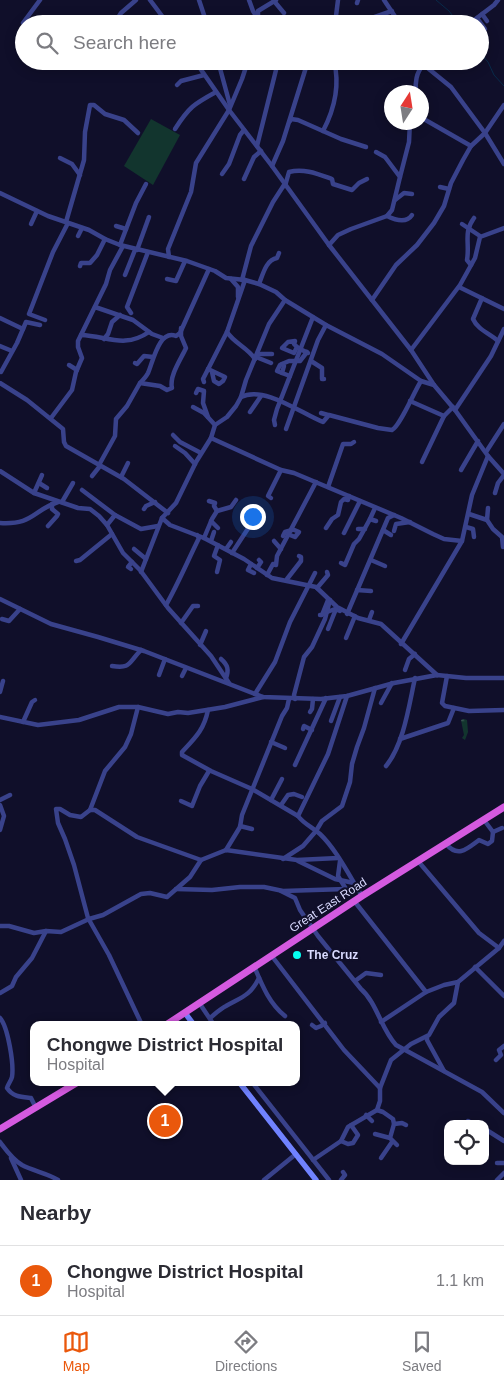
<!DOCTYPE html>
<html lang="en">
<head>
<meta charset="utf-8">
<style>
	:root { --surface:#fff; --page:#f2f2f3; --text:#2b2b33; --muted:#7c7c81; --line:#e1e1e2; --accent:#ea580c }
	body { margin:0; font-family:Helvetica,sans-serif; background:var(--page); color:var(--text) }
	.controls { position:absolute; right:15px; bottom:15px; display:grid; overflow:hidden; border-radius:10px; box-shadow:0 2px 12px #0003 }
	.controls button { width:45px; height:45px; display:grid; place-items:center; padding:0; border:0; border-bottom:1px solid var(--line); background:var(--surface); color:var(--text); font:25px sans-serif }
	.compass { position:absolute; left:384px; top:85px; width:45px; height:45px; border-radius:50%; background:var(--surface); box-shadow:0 2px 12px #0003; rotate:12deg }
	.you { position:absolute; left:252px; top:516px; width:18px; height:18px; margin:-12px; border:4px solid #fff; border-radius:50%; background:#1a73e8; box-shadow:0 0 0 8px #1a73e833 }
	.badge { display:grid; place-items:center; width:32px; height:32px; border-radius:50%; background:var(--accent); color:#fff; font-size:16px; font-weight:700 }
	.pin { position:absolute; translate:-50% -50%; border:2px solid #fff; box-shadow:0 1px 5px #0006 }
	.popup { position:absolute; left:30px; top:1021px; width:270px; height:65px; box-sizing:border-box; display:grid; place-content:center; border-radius:10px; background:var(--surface); filter:drop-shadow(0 1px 4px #0005); font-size:16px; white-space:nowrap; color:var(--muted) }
	.popup b { font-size:19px; color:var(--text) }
	.popup::after { content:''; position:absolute; left:50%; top:100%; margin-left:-10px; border:10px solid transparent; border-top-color:var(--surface) }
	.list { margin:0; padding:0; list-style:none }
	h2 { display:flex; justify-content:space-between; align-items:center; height:65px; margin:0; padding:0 20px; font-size:21px }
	h2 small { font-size:16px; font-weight:400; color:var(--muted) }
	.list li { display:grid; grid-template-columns:32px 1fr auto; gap:15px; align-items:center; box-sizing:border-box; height:70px; padding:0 20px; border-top:1px solid var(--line) }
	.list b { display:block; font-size:19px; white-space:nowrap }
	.list p { margin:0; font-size:16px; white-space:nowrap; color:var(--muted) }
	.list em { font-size:16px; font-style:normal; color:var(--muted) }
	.icon { flex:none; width:28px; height:28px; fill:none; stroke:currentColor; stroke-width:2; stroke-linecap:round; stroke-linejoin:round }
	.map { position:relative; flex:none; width:504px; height:1180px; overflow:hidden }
	.search { position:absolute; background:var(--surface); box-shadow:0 2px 12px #0003; left:15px; right:15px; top:15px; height:55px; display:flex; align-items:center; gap:12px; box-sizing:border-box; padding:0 18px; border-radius:28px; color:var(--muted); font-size:19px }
	.sheet { height:135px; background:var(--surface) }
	nav { display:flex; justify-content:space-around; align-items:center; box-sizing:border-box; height:70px; border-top:1px solid var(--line); background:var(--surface); font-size:14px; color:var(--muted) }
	nav a { display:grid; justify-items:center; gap:2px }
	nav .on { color:var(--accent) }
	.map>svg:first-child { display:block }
	.forest { fill:url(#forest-firs) }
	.green { fill:#12352e }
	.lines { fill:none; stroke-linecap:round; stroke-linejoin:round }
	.stream { stroke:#082b4a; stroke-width:1 }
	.minor { stroke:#39428b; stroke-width:4.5 }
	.secondary { stroke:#7082ff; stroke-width:5.5 }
	.trunk { stroke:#d45ae0; stroke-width:7 }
	.poi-dot { fill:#05fff1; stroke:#100f2a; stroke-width:2 }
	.labels { text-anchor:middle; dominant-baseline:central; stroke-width:4.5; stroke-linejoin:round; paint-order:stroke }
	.street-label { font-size:12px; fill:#d9daff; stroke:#100f2a }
	.poi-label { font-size:12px; font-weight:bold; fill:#d9daff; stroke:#100f2a; text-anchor:start }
</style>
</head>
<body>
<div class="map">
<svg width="504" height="1180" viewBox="0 0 504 1180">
	<defs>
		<pattern id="forest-firs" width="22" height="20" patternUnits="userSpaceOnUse" patternTransform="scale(1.25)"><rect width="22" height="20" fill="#12352e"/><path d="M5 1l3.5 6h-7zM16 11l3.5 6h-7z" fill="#34524d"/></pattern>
	</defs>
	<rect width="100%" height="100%" fill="#100f2a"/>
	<!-- forest -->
	<polygon class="forest" points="464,719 467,720 468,732 465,740 462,738 464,735 461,720"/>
	<!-- green -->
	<polygon class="green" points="151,119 180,135 153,185 124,166"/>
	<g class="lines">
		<!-- stream -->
		<g class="stream">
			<polyline points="436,0 449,11 459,24"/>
			<polyline points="480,53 488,62 494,75 504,86"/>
		</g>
		<!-- minor -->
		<g class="minor">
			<polyline points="150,0 168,24"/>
			<polyline points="199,0 207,24"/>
			<polyline points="249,0 253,11 258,19"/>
			<polyline points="384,0 400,24"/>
			<polyline points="274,1 284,13"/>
			<polyline points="357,3 358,0"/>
			<polyline points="482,14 487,21"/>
			<polyline points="477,18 485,29"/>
			<polyline points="473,21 494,5 498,0"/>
			<polyline points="24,24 23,23 40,0"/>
			<polyline points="114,24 121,13 136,0"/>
			<polyline points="258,24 258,11 276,0"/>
			<polyline points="335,24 338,0"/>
			<polyline points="368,24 369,19 392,11"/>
			<polyline points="195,61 229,110 272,166 329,245 411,350 434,385 455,410 488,456 504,474"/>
			<polyline points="218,61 230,105"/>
			<polyline points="419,61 451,87 485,133 504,164"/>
			<polyline points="87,66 92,61"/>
			<polyline points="177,85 181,81 204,75"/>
			<path d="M416,92c-1,-8 0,-20 7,-26"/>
			<polyline points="422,118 471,146"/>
			<polyline points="290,121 291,119 298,120 341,139 366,147"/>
			<path d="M175,129c14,-22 19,-25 41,-37"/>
			<path d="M323,131c11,-21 17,-46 11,-70"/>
			<polyline points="257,146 276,70"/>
			<polyline points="60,158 72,164 80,175"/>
			<polyline points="272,166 283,141 308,61"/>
			<polyline points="222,174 229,164 240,135 244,130"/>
			<polyline points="400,177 409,142 410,122"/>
			<polyline points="244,179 254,157 261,151"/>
			<path d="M285,186l4,-14c15,-4 29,2 43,7l1,5 19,6 7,-7 8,-4"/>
			<polyline points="440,187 449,189"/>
			<polyline points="0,193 48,216 89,230 105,239 120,245 187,261 215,271 226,278 245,280 259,284 276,292 285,300 326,325 382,354 421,381 434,385"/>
			<polyline points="395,200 404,193 412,194"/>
			<path d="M387,216c8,4 19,8 25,-1"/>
			<polyline points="66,222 84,160 85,132 90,105 94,105 105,114 124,120 138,133"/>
			<polyline points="31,224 37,211"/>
			<polyline points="462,224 480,236"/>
			<polyline points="116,226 126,229"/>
			<polyline points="78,236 82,228"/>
			<polyline points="120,245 136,203 146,184"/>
			<polyline points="329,245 338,235 351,229 387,216 392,210 400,177 385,157 376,152"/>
			<polyline points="137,250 149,217"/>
			<polyline points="169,257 168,249 191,192 196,163 229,110 242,79 248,61"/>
			<path d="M471,265l-4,-5c3,-17 -4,-27 7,-42"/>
			<polyline points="80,266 81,263 90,263 97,255 105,239"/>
			<polyline points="125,275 135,250"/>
			<polyline points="167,279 176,281 185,261"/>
			<polyline points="231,279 238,287 238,297"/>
			<polyline points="242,280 251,246 273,202 284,185"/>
			<path d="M259,284c4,-10 7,-24 18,-26l2,-5"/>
			<polyline points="459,287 504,309"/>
			<path d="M482,298l-9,21c5,11 16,14 25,22"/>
			<polyline points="372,300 396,265 417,245 434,223 444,206 451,183 463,160 471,146 485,133 504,105"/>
			<polyline points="95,307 133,320 152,334 163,338"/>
			<polyline points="131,313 127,307 148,252"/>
			<polyline points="0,318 23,329"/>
			<polyline points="45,320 29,314 53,252 68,223"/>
			<path d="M227,332c7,11 21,16 28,27"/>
			<path d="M81,335c26,1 43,14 68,-3"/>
			<polyline points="104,339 108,334 112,322 120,315"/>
			<polyline points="0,346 12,351"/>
			<path d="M297,347l-3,6 -12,-5 6,-6 7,-1 -1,3c3,4 10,7 14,9"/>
			<polyline points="411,350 460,285 475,258 480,237 504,228"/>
			<polyline points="257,354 272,354"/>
			<polyline points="256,357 271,363"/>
			<polyline points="311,361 322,368 322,379 324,379"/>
			<polyline points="135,363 137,364 144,356 153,357"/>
			<polyline points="69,365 77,370"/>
			<polyline points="208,369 225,377 223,381 219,384 214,381 212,372"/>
			<polyline points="1,372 17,343 26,322 40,325"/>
			<polyline points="282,373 277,371 280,365 282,364"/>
			<polyline points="290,376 282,373 284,366 282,364 289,361 300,361 307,352"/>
			<polyline points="204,382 203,379 227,332 245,280"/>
			<polyline points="0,383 27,400 63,429 64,442 66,446 124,479 168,513"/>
			<path d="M140,383c3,-3 6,-6 8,-10 5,-11 11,-44 28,-37l4,-3 29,-64"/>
			<polyline points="196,393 198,389 204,391 203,403 208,417"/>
			<path d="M241,397c23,-12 61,17 82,25l6,-7 49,13 14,2c8,-4 22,-38 29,-49"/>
			<polyline points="410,401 444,416"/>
			<polyline points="193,407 204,413 215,425"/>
			<polyline points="455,410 491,356 504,329"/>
			<polyline points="250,412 261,396"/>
			<polyline points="321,413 328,415"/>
			<polyline points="51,418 72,390 76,372 82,358 78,347 78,341 106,284 110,270 123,246"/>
			<polyline points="275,425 274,420 277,409 313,317"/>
			<polyline points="286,429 318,340 326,325"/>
			<polyline points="173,435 180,442 201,453"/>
			<polyline points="211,438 281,470 294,473 401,518 433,534 444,539 462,541"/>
			<polyline points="175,446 185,453 195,464"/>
			<polyline points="486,452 504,424"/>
			<polyline points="422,462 444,416 453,407"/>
			<path d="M99,465l16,-29 1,-17 11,-13 13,-23 20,3 7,4 5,-2c-3,-12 9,-29 14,-40l-5,-12v-8"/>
			<polyline points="461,470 478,441"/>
			<polyline points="0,471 34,493 78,508 90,509 99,516 107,525 123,553 140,570 168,608 211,656 229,683"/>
			<polyline points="92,476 100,466"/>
			<polyline points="121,477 128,463"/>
			<polyline points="39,483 47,488"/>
			<polyline points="328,487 343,444 351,444 354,442"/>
			<polyline points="82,490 115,515"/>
			<polyline points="34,493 42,475"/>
			<polyline points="495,493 498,483 504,475"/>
			<polyline points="271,498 268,496 281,470"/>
			<polyline points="62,502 73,483"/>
			<polyline points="375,508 370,519 376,521"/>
			<polyline points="144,509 146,506 155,502"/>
			<polyline points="217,511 231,507 236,500"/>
			<polyline points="469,514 487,520 488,508"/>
			<polyline points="162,518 170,525 204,538 244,559 272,578 316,587 337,607 358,618 381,624 437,675"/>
			<polyline points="487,520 493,529 502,537 503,547"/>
			<polyline points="211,521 218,528"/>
			<path d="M0,523c33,2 32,-12 58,-21"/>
			<polyline points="107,525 115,515 141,529 158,526"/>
			<polyline points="48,526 57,516 58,514 52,509 52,504"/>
			<polyline points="466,527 473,529 474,537"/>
			<polyline points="326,528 332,519 338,515 341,502 344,499 348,500 349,496"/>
			<polyline points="358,529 365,529"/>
			<polyline points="383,530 391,535"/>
			<polyline points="394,531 396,524 410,522"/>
			<polyline points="344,533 360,501"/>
			<polyline points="290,535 295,537 299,532 292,529"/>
			<polyline points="283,536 285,532 292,530"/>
			<polyline points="204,538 212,519 217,511 214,506 215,503 209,501"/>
			<polyline points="211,541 214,532"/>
			<polyline points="274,541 281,549"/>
			<polyline points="134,549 146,559"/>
			<polyline points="226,549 231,542"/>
			<polyline points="232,553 251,524 255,526"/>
			<polyline points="371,560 385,566"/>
			<polyline points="76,561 80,560 112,534"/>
			<polyline points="341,563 345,565 354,544 359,539 370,519"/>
			<polyline points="251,564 248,570 254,573"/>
			<polyline points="257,568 261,562 259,560"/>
			<polyline points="131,569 128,567 132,562"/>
			<polyline points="141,572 162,518 176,503 196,462 211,438 215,425 227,417 236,406 241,397 246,380 269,324 285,300"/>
			<polyline points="217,572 220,560 214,556 218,545"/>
			<polyline points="267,575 273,564 276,565 277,556 316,482"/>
			<polyline points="287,579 301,561 301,557 299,556"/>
			<polyline points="317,588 328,575 327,572"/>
			<polyline points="357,590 371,591"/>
			<polyline points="0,599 51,624 98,637 144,651 263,697 321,699 347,696 394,683 437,675 466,678 504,678"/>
			<path d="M166,605c12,-21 22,-45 33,-67l-2,-3"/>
			<polyline points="327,612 335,609 340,611"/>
			<polyline points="347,614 382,532 388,518 394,515"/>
			<polyline points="320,615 322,615 328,600"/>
			<polyline points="2,619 9,621 20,609"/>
			<polyline points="369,620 372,612"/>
			<polyline points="181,623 193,606 198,606"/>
			<polyline points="328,629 336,609"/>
			<polyline points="346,638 355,616"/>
			<polyline points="401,644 462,541 472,495 488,456"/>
			<polyline points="200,645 206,631"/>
			<path d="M221,659c7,6 8,11 5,19"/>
			<path d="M112,666c19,3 16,-3 29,-16"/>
			<polyline points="405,670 409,659 415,654"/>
			<polyline points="159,675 165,659"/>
			<polyline points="182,676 186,668"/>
			<polyline points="447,676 442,703 445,706 469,711 504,710"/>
			<polyline points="0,692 3,681"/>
			<polyline points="255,694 275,662 290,622 315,573"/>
			<polyline points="295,699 294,695 304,657 312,647 325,619 330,600"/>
			<polyline points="381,703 392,683"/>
			<path d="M208,710c-4,20 -13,28 -26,42v3l29,16 41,18 46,27c6,8 14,11 22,18 16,15 30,43 42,62"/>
			<polyline points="310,712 312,709 313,699"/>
			<polyline points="0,717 38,725 79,720 119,707 138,707 168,714 178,712 188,713 225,707 263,697"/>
			<polyline points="331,721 340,697"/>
			<polyline points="23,722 32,702 35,700"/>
			<polyline points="303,729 304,726 312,730"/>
			<polyline points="400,739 448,723 454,708"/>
			<polyline points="271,742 285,748"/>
			<polyline points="295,765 326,698"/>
			<path d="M386,766c18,-22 23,-61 29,-88"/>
			<polyline points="0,800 10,795"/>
			<polyline points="271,800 282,779"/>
			<polyline points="181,801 192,806 200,786 209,771"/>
			<polyline points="0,805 4,816 0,830"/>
			<polyline points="281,805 288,795 294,794 302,797"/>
			<polyline points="90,810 105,771 125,747 131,734 138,707"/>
			<polyline points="298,816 328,754 347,696"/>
			<polyline points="484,820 493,832 502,828"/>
			<polyline points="240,826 252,829"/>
			<path d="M446,844c12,14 21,5 33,-4l9,4 4,-3 1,-9"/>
			<polyline points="226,850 240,827 242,815 282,716 287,708 289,699"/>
			<polyline points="283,859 303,846 316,831 322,821 342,806 350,782 352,764 357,747 364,728 375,688"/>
			<polyline points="298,861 335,879 354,883"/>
			<polyline points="340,861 338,876 346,889"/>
			<polyline points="418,861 479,933 499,948"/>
			<polyline points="176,889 212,890 240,887 264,887 283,891 346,889 354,891 358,889"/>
			<path d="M281,891l14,7 5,12 18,26 43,53c16,14 20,40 35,56l86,47 22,21"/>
			<polyline points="355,902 426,992"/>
			<polyline points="0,926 9,926 34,933 46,931 61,932 89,919 103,915 141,894 150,893 167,897 190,877 201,860"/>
			<polyline points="271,955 344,1050 380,1088"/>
			<path d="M254,966c8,19 15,37 31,50"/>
			<polyline points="475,967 504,996"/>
			<polyline points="355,981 366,973 381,975"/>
			<polyline points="0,993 12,986 16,977 32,958 46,931"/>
			<polyline points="200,1004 214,1025"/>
			<path d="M0,1018c8,9 14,46 12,59 -1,4 -4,7 -5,11 6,9 14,9 24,10l5,10"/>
			<path d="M210,1018c5,-4 10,-9 16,-12 16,-9 24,-10 33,-28"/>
			<polyline points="381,1022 426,992 444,985 458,982 499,948 504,941"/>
			<polyline points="142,1025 109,955 88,918 74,865 65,839 58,823 56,809 60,809 70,815 81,817 90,810 95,810 137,837 201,860 226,850 297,860 338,858"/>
			<polyline points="312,1025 316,1028 321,1026 325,1023"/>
			<polyline points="427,1037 427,1040 444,1071"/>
			<polyline points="496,1060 501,1055 499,1050 504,1046"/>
			<polyline points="252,1082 329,1180"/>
			<polyline points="377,1110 383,1112 393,1119 394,1124 390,1138 397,1145"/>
			<polyline points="366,1115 372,1121"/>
			<polyline points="468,1121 473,1124"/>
			<polyline points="394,1124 402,1123 406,1125"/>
			<polyline points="485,1129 504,1141"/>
			<polyline points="375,1134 390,1138"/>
			<polyline points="341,1141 348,1144 353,1143 358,1135 351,1125"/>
			<path d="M0,1142c6,8 12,17 22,23 11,6 25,8 36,15"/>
			<polyline points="11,1158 21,1180"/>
			<polyline points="381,1158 392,1142"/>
			<polyline points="313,1160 341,1141 348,1127 377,1110 380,1101 380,1088 391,1060 411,1044 429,1035 439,1017 454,1003 458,982"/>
			<polyline points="497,1163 504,1163"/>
			<polyline points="264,1180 296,1154"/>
			<polyline points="341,1180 345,1175 343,1172"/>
			<polyline points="497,1180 504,1173"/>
		</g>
		<!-- secondary -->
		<g class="secondary">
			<polyline points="185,1013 194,1025"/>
			<polyline points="239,1082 316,1180"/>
		</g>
		<!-- trunk -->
		<g class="trunk">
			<polyline points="166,1025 362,896 504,807"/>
			<polyline points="0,1129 78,1082"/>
		</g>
	</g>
	<!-- markers -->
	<circle class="poi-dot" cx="297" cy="955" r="5"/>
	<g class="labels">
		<!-- street labels -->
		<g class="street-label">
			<text transform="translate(328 905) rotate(-33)">Great East Road</text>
		</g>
		<!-- poi labels -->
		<g class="poi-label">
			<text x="307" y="955">The Cruz</text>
		</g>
	</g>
</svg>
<div class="controls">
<button><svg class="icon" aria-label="locate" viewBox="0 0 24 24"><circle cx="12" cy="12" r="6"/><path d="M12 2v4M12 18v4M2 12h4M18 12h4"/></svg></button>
</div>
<svg class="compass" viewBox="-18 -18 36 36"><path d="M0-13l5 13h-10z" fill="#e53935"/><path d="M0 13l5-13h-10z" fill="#7c7c81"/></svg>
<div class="you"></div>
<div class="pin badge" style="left:165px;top:1121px">1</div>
<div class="popup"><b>Chongwe District Hospital</b>Hospital</div>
<div class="search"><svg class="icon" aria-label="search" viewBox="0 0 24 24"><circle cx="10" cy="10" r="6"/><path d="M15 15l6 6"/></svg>Search here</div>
</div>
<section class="sheet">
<h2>Nearby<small></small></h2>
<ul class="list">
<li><span class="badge">1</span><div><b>Chongwe District Hospital</b><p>Hospital</p></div><em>1.1 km</em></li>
</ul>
</section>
<nav>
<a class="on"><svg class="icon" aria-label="map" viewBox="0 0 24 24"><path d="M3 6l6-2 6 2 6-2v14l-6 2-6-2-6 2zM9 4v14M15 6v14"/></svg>Map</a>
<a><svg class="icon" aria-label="directions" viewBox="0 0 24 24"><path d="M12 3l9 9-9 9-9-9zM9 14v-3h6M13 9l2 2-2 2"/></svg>Directions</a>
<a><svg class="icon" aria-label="saved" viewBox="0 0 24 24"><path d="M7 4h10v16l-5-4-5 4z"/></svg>Saved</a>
</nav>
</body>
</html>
